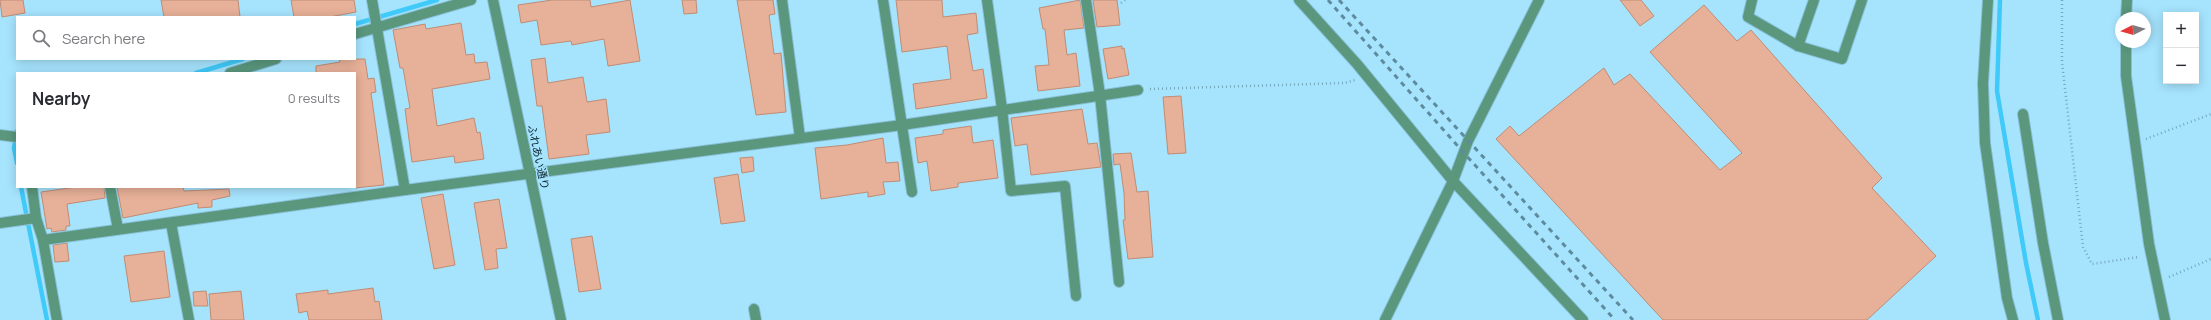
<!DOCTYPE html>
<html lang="en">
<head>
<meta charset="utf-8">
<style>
	:root { --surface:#fff; --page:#f7f7f7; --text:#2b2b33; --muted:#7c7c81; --line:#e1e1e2 }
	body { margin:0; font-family:Manrope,"Noto Sans JP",sans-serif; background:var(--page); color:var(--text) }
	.controls { position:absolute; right:12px; top:12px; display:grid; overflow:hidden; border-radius:0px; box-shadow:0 2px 10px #0003 }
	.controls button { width:36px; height:36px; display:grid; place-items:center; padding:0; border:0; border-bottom:1px solid var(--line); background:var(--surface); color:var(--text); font:20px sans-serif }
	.compass { position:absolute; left:2115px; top:12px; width:36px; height:36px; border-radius:50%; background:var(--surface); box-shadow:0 2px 10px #0003; rotate:264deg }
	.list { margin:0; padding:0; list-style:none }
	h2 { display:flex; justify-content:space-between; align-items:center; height:52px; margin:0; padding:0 16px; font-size:17px }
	h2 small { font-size:13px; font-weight:400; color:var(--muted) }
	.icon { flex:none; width:22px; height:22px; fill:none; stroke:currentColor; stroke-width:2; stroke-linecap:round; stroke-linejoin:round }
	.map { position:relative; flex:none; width:2211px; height:320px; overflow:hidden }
	.search { position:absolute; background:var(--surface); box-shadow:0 2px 10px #0003; left:16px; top:16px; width:340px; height:44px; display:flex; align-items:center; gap:10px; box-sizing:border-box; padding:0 14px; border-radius:0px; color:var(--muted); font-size:15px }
	.panel { position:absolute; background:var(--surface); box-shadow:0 2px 10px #0003; left:16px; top:72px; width:340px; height:116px; border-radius:0px }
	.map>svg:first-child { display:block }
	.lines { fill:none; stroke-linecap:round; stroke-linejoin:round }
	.stream { stroke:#3fcaf9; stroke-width:4.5 }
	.building { fill:#e7b098; stroke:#c08c74 }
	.minor-casing { stroke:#8ac1d9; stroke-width:12 }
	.tertiary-casing { stroke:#8ac1d9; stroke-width:12 }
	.path { stroke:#75a8bd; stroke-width:2.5; stroke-dasharray:1 3; stroke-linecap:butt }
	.minor { stroke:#5a977d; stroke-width:10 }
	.tertiary { stroke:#5a977d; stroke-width:10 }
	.rail { stroke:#5e8b9d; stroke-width:3; stroke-dasharray:5 5; stroke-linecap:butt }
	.labels { text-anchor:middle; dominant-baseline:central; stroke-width:3; stroke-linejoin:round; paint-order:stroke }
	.street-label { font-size:11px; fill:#0a242e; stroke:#a6e4fe }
</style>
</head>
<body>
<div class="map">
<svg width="2211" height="320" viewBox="0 0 2211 320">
	<rect width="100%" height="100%" fill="#a6e4fe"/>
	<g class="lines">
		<!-- stream -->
		<g class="stream">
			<polyline points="2000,0 1997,91 2026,263 2038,320"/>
			<polyline points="355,24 437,0"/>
			<polyline points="196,73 243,59"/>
			<polyline points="17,131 14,148 17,163"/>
			<polyline points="21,187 47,320"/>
		</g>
	</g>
	<!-- building -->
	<g class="building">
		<polygon points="0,0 23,0 25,13 2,17"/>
		<polygon points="161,0 238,0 240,17 164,17"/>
		<polygon points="291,0 354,0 356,12 330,17 294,17"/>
		<polygon points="552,0 590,0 591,7 630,0 640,61 608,66 604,39 572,45 571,41 541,45 537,20 521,23 518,5"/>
		<polygon points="682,0 696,0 697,13 684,14"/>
		<polygon points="737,0 773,0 775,14 769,15 774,54 781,53 786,112 756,115"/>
		<polygon points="896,0 942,0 943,17 976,13 978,33 967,35 973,71 983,69 987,98 916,109 913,84 951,79 947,46 902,52"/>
		<polygon points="1080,0 1084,28 1064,30 1067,55 1076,53 1080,86 1038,91 1035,66 1049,65 1045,29 1043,29 1039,8"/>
		<polygon points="1093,0 1117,0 1120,25 1097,27"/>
		<polygon points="1620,0 1641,0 1654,16 1640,26"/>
		<polygon points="1704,5 1737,41 1751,30 1882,178 1872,188 1936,256 1867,320 1663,320 1496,139 1510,126 1519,136 1604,68 1614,85 1630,74 1720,170 1742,153 1650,52"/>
		<polygon points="461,23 466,55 474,54 475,63 487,62 490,79 432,89 437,126 474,118 477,133 480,132 484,159 455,163 454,156 412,162 405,109 410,108 403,68 400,68 393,30 425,24 426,29"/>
		<polygon points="1122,46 1122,49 1124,48 1129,75 1108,79 1103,49"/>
		<polygon points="545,58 548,83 583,77 587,102 606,99 610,132 586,135 589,154 549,159 542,106 537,106 531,60"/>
		<polygon points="339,59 365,59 368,79 374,78 376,92 371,93 384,185 355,188 355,73 316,73 316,66 340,62"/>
		<polygon points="1181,96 1186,153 1168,154 1163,97"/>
		<polygon points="1082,109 1088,144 1097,143 1101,167 1031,175 1027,144 1015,146 1011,118"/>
		<polygon points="971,126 973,143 993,140 998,178 958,183 958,187 931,191 927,161 918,163 915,138 943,134 943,130"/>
		<polygon points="883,138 886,163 898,162 900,181 883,182 885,194 868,197 868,192 821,199 815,148 847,145"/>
		<polygon points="1131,153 1137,192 1148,191 1153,257 1128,259 1123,220 1125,220 1124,193 1120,164 1114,165 1113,154"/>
		<polygon points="753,157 754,171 742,173 740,158"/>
		<polygon points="738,174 745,221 721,224 714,178"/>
		<polygon points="76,187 104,187 105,198 67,204 70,226 66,226 66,230 52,232 51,228 47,229 41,192"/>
		<polygon points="117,187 183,187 184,191 229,189 230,196 212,200 212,207 198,208 198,203 123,218"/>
		<polygon points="443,194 455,265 434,269 421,198"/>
		<polygon points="499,199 507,248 496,249 498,268 485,270 474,203"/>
		<polygon points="592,236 601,289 579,292 571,239"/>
		<polygon points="67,243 69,261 55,262 53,245"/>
		<polygon points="164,251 170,297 131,302 124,256"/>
		<polygon points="373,288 375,302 379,301 382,320 309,320 307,311 299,313 296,294 328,290 328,294"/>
		<polygon points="206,291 208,306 194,306 193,292"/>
		<polygon points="241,291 244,320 211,320 209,294"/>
	</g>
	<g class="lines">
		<defs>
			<g id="minor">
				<polyline points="372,0 405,190"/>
				<polyline points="782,0 800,138"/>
				<polyline points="883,0 912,192"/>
				<polyline points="987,0 1002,109 1011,191 1065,186 1076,296"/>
				<polyline points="1086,0 1100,95 1119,282"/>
				<polyline points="1299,0 1357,64 1453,181 1583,320"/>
				<polyline points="1752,0 1748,17 1798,46 1842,59 1862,0"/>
				<polyline points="1988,0 1983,83 1985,143 2007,298 2013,320"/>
				<polyline points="2126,18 2127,0"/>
				<polyline points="355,34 471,0"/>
				<polyline points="2126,42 2126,76 2149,244 2165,320"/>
				<polyline points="1798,46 1814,0"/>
				<polyline points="230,73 276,59"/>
				<polyline points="2023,114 2043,243 2058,320"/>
				<polyline points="0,135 17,137"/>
				<polyline points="32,187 36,218"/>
				<polyline points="110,187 118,229"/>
				<polyline points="0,223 36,218 43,240 405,190 902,125 1138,90"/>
				<polyline points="171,223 189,320"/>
				<polyline points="43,240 57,320"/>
				<polyline points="754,309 756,320"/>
			</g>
			<g id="tertiary">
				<polyline points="493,0 561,320"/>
				<polyline points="1385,320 1453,181 1468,141 1539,0"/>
			</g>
		</defs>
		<!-- minor casing -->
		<use href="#minor" class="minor-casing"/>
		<!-- tertiary casing -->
		<use href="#tertiary" class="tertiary-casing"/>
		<!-- path -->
		<g class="path">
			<polyline points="2062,0 2062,62 2083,247 2092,264 2139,257"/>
			<polyline points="1121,3 1125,0"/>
			<polyline points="1150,89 1345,83 1355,80"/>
			<polyline points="2146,139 2211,114"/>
			<polyline points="2169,277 2211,259"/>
		</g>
		<!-- minor -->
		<use href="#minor" class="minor"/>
		<!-- tertiary -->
		<use href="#tertiary" class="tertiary"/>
		<!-- rail -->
		<g class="rail">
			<polyline points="1328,0 1464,153 1615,320"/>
			<polyline points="1339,0 1633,320"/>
		</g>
	</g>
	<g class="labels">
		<!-- street labels -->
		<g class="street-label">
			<text transform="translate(539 157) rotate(78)">ふれあい通り</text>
		</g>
	</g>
</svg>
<div class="controls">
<button>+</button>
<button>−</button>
</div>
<svg class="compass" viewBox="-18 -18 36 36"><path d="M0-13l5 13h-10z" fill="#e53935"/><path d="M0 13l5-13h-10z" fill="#7c7c81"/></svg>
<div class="search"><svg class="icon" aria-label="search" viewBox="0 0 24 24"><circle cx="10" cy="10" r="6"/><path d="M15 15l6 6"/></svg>Search here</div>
<section class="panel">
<h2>Nearby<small>0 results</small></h2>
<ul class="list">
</ul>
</section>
</div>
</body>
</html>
